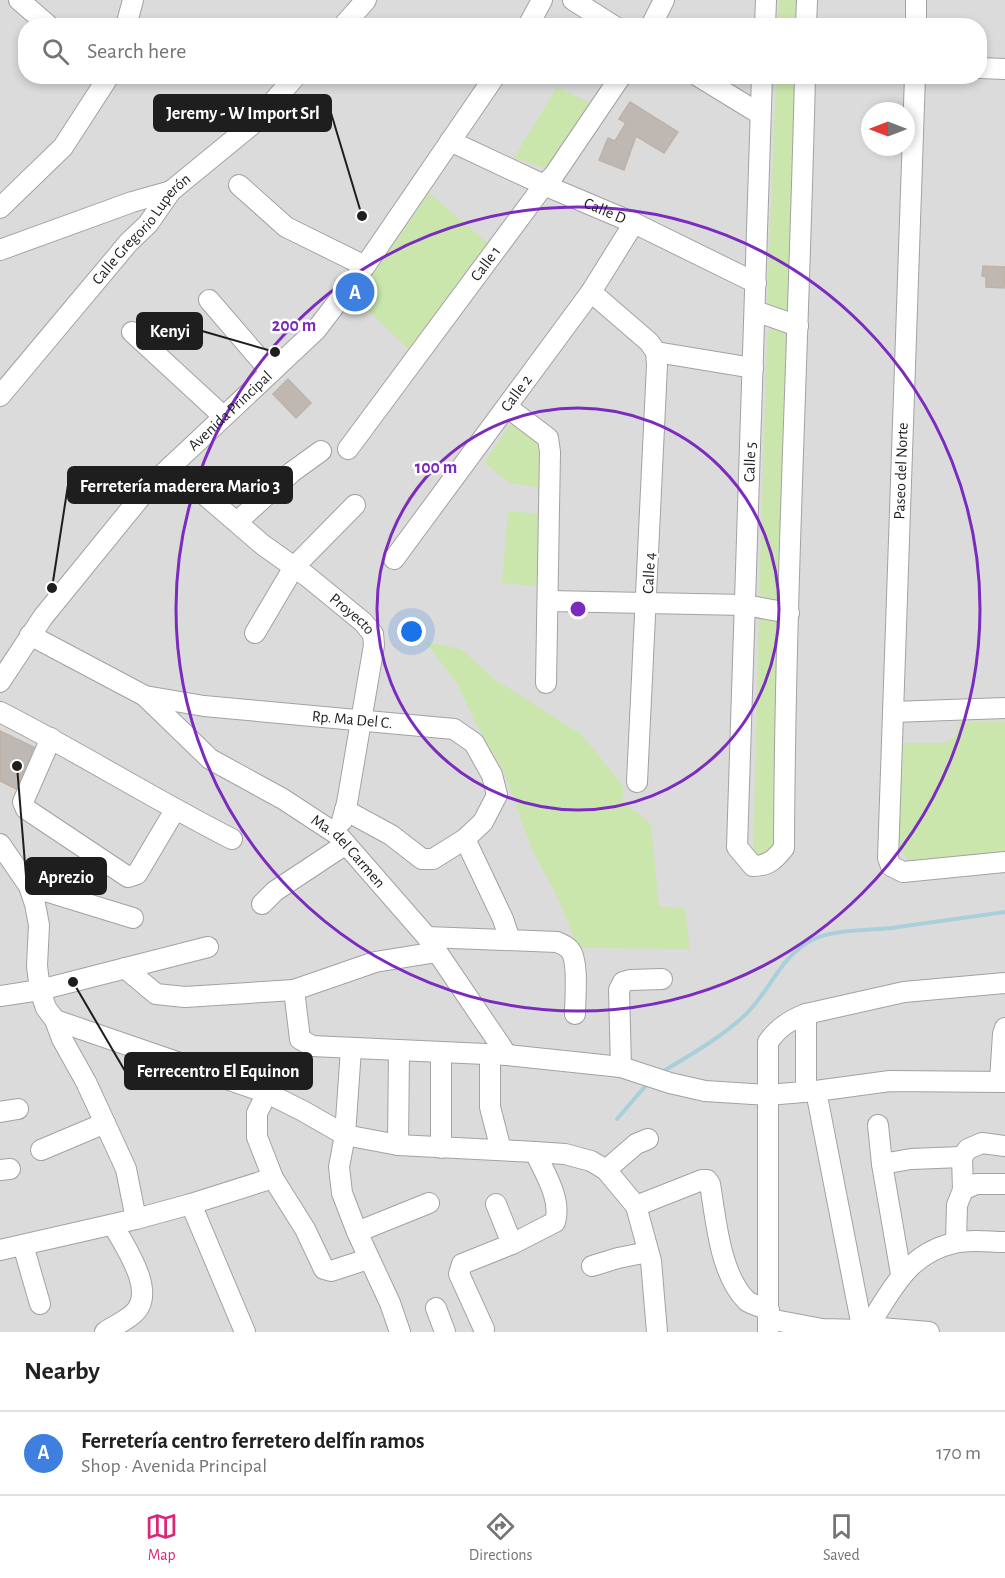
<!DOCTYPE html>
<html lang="en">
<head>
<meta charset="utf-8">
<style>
	:root { --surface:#fff; --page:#f6f6f6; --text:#202124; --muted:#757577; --line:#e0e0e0; --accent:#db2777 }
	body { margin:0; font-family:"Alegreya Sans",sans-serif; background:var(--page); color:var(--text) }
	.compass { position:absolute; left:861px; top:102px; width:54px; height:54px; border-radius:50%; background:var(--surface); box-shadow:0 3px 9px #0003; rotate:270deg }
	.you { position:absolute; left:412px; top:632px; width:21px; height:21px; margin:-15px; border:4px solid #fff; border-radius:50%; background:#1a73e8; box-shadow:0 0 0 9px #1a73e833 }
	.badge { display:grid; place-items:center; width:39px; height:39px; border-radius:50%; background:var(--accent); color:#fff; font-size:20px; font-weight:700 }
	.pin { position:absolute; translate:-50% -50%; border:3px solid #fff; box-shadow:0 2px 6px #0006 }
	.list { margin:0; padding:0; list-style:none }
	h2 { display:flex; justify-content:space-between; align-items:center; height:78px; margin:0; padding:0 24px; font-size:26px }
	h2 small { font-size:20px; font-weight:400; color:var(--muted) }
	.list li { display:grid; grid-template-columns:39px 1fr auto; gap:18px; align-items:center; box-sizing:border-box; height:84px; padding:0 24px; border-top:2px solid var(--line) }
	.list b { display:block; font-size:22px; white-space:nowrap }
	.list p { margin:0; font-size:20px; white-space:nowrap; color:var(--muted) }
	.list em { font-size:20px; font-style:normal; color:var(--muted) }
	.icon { flex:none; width:33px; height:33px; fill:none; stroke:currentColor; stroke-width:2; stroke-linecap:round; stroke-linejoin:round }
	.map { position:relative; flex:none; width:1005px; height:1332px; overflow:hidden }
	.search { position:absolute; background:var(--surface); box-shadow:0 3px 9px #0003; left:18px; right:18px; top:18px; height:66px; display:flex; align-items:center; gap:15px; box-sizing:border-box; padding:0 21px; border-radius:24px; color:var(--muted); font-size:22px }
	.sheet { height:162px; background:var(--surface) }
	nav { display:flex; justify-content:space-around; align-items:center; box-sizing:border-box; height:84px; border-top:2px solid var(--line); background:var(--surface); font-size:16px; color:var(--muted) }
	nav a { display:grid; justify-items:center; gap:3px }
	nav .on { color:var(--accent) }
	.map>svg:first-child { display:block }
	.residential { fill:#dcdbdb; fill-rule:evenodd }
	.grass { fill:#cae6ad }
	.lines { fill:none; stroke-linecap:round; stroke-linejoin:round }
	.stream { stroke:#a8cfda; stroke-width:4 }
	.building { fill:#bfb7b1; stroke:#bfb2a8; stroke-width:1.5 }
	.minor-casing { stroke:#a2a2a2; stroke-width:22 }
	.minor { stroke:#fff; stroke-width:20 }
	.ring { fill:none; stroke:#7b2cbf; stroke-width:3 }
	.labels { text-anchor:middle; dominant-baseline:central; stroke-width:5; stroke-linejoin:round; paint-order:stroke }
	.street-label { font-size:16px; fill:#1e1e1e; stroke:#fff }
	.centre { fill:#7b2cbf; stroke:#fff; stroke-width:3 }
	.ring-label { font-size:18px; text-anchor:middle; font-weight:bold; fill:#7b2cbf; stroke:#fff; stroke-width:5; stroke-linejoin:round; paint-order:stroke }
	.leader { fill:none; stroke:#1e1e1e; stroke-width:2 }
	.callout-dot { fill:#1e1e1e; stroke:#fff; stroke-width:2 }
	.callout { fill:#1e1e1e; stroke:#1e1e1e; stroke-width:2 }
	.callout-label { font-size:18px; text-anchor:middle; font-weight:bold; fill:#fff }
</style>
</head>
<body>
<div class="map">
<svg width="1005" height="1332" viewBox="0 0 1005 1332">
	<rect width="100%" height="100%" fill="#eeebe5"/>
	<!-- residential -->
	<path class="residential" d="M0,0h1005v1332h-1005zM26,26h954v50h-954zM870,111h36v36h-36z"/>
	<!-- grass -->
	<g class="grass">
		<polygon points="779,0 804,0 803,25 778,26"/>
		<polygon points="776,77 802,77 794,315 767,304"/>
		<polygon points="557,87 594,105 551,170 514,158"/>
		<polygon points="429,193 492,247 414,354 356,299"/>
		<polygon points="771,327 788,332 789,605 759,601 767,336"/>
		<polygon points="515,417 547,440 547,489 510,483 484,463"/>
		<polygon points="508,511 549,515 545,587 502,583"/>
		<polygon points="759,616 783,621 774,850 745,857 753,854"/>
		<polygon points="426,642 461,649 494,679 581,734 624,787 622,801 651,824 659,906 685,908 690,949 578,948 557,896 532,850 504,772 474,720 459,687"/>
		<polygon points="960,722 1005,722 1005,857 912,863 899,849 901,743 944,743 956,736"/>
	</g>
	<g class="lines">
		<!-- stream -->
		<g class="stream">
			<path d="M660,1073c29,-17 64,-37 87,-60 25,-25 33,-57 67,-74 17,-9 57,-9 77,-11 38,-5 76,-11 114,-16"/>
			<polyline points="617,1119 648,1083"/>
		</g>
	</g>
	<!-- building -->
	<g class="building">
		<polygon points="630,102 678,132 664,153 636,136 624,170 599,160 608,138 615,141 626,123 619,119"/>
		<polygon points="983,266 1005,267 1004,288 986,287 986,277 982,276"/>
		<polygon points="288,379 311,403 296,418 273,394"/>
		<polygon points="0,731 34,747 16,789 0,781"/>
	</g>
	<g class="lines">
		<defs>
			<g id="minor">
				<polyline points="19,0 49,26"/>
				<polyline points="573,0 614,26"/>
				<polyline points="126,26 133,0"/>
				<polyline points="343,26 366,0"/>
				<polyline points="528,26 542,0"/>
				<polyline points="651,26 664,0"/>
				<polyline points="765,26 766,0"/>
				<polyline points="806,26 807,0"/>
				<polyline points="916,26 916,0"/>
				<polyline points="980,68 1005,69"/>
				<polyline points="698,76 760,114"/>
				<path d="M762,76l-25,771 16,19c16,0 22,-7 31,-18 1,-257 15,-514 21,-772"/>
				<polyline points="915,76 888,858 891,866 903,872 1005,862"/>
				<path id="s1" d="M450,141l94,44 90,38 122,60"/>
				<polyline points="239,185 286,227 365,266"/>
				<polyline points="0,208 63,147 109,76"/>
				<polyline points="0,250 132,202 171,191"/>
				<polyline points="591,292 649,342 656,352 657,365 637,782"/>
				<polyline points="209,300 271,372"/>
				<polyline points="755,311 798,326"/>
				<polyline points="132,332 223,416"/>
				<polyline points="656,352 753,368"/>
				<path id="s2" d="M0,396l129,-154 19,-18 23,-33 83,-68 42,-47"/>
				<polyline points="507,407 548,438 550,452 546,683"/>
				<path id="s3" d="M348,449l196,-264 10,-10 67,-99"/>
				<path id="s4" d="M171,466l92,79 45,32 55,45 10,12 1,11 -27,158 -5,18"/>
				<polyline points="237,522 292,472 321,451"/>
				<path id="s5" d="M394,559l197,-267 43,-69"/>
				<polyline points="548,601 745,605 789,613"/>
				<polyline points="255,633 294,567 355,505"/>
				<path id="s6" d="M30,635l115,61 59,10 250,23 20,14 18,32 5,20 -14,27 -18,17 -32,20h-11l-31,-24 -46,-25"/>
				<path id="s7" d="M0,682l43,-65 105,-129 168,-158 49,-64 130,-190"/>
				<path id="s8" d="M145,696l65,63 73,40 55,36 89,102 80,118"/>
				<path d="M0,712c79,40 153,87 232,127"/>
				<polyline points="893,712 1005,708"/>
				<polyline points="51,738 23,802 26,809 128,877 137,874 175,810"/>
				<polyline points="465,839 503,919 510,940"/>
				<polyline points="0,844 29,886 35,904 39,925 37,966 40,990 46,1008 55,1020 62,1039 86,1082 121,1158 126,1169 136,1219"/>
				<polyline points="29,886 133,918"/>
				<polyline points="262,904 275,891 346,844"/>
				<path d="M427,937l130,5c5,2 10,4 13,8 9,11 5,48 5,64"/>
				<polyline points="125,968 156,994 185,997 294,990 375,962 437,952"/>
				<polyline points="294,990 300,1039 312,1046 507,1055 621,1067 670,1083 705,1091 767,1095 816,1091 890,1081 1005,1082"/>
				<polyline points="0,996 40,990 208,947"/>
				<polyline points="806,1014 806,1091"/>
				<polyline points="55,1020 267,1093 303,1111 345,1135 398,1145 535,1152 565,1154 591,1161 606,1170 636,1206 651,1261 657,1332"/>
				<polyline points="351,1049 345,1135 339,1167 342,1193 357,1232"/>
				<polyline points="441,1052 441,1148"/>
				<polyline points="490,1054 490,1107 501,1150"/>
				<polyline points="621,1067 619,990 623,982 630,980 662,979"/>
				<polyline points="1000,1081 1003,1034 1005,1028"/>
				<polyline points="816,1091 863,1332"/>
				<polyline points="267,1093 257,1113 257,1137 273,1178 305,1229 324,1269 331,1271 368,1259"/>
				<polyline points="0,1112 18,1109"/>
				<polyline points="878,1125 882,1164"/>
				<polyline points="398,1145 399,1051"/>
				<polyline points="41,1150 105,1123"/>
				<polyline points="0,1170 10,1169"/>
				<polyline points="606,1170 636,1144 648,1139"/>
				<polyline points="963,1190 976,1184 1005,1184"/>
				<polyline points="191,1204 245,1332"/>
				<polyline points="496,1204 512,1244"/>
				<path d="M636,1206l66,-26h5l3,4c6,36 10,91 37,117 6,4 15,6 22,9"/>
				<polyline points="956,1242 957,1205 963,1190 962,1157 968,1149 982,1143 1005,1146"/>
				<polyline points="23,1245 40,1304"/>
				<polyline points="0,1250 136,1219 191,1204 273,1178"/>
				<polyline points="592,1266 618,1258 648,1252"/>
				<polyline points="901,1274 882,1164 911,1159 962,1157"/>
				<polyline points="436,1308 445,1332"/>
				<path d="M769,1319l53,10 41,1 5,-3c24,-37 39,-73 86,-84 16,-4 35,-1 51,-1"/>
				<polyline points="868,1327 929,1332"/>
				<path d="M484,1329l-25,-55 3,-10 50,-20 43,-22c7,-23 -11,-50 -20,-70"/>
				<path d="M105,1332c9,-6 20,-11 28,-18 25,-21 -8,-67 -20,-89"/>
				<polyline points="400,1332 390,1303 357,1232 429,1203"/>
				<path d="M768,1332v-290c10,-14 21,-22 38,-28l98,-22 101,-9"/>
			</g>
		</defs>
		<!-- minor casing -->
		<use href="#minor" class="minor-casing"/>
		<!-- minor -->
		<use href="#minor" class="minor"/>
	</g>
	<!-- distance rings -->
	<g class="ring">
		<circle cx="578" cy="609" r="201"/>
		<circle cx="578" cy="609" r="402"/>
	</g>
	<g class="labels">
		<!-- street labels -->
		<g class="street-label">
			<text stroke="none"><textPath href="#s1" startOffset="170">Calle D</textPath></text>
			<text stroke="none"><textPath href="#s2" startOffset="219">Calle Gregorio Luperón</textPath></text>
			<text stroke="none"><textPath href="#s3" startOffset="231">Calle 1</textPath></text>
			<text stroke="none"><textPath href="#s5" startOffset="206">Calle 2</textPath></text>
			<text stroke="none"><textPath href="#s7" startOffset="357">Avenida Principal</textPath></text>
			<text transform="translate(750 462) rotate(-88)">Calle 5</text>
			<text transform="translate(901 471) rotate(-88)">Paseo del Norte</text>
			<text transform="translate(649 573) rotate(-87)">Calle 4</text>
			<text stroke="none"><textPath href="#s4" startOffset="234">Proyecto</textPath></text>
			<text stroke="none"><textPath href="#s6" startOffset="339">Rp. Ma Del C.</textPath></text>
			<text stroke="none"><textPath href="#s8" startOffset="258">Ma. del Carmen</textPath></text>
		</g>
	</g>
	<circle cx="578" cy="609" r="9" class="centre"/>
	<g class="ring-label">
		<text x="294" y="331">200 m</text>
		<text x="436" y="473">100 m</text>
	</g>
	<!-- callouts -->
	<path class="leader" d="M362 216L331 113M275 352L202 331M52 588L68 485M17 766L26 876M73 982L125 1071"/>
	<g class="callout-dot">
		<circle cx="362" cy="216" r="6"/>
		<circle cx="275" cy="352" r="6"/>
		<circle cx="52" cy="588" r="6"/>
		<circle cx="17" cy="766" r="6"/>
		<circle cx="73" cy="982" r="6"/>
	</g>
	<g class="callout">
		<rect x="154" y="95" width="177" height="36" rx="6"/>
		<rect x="137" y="313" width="65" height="36" rx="6"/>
		<rect x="68" y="467" width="224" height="36" rx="6"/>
		<rect x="26" y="858" width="80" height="36" rx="6"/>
		<rect x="125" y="1053" width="187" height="36" rx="6"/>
	</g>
	<g class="callout-label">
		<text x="243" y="119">Jeremy - W Import Srl</text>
		<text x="170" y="337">Kenyi</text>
		<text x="180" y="492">Ferretería maderera Mario 3</text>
		<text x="66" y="883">Aprezio</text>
		<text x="218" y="1077">Ferrecentro El Equinon</text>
	</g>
</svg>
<svg class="compass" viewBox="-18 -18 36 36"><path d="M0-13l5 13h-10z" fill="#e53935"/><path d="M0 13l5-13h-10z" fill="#757577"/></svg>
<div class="you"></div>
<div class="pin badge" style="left:355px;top:292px;background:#3f7fe0">A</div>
<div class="search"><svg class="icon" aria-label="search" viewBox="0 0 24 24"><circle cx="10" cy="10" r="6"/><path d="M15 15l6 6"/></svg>Search here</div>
</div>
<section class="sheet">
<h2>Nearby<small></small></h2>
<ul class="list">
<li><span class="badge" style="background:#3f7fe0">A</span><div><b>Ferretería centro ferretero delfín ramos</b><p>Shop · Avenida Principal</p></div><em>170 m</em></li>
</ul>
</section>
<nav>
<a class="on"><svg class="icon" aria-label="map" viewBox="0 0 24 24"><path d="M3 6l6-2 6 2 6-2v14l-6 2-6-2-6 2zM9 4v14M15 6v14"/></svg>Map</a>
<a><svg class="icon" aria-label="directions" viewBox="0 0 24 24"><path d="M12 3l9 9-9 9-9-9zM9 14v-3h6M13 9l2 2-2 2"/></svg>Directions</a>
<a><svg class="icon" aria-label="saved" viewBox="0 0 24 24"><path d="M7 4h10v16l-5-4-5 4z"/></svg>Saved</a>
</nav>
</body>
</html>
